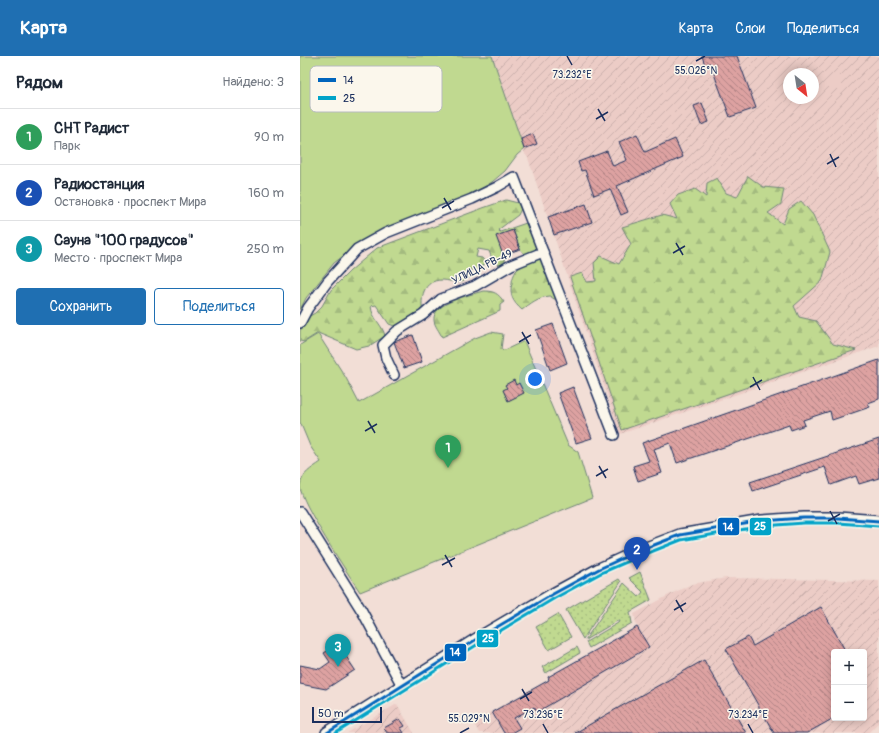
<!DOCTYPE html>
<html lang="ru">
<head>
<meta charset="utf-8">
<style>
	:root { --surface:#fff; --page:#f6f6f7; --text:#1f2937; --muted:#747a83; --line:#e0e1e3; --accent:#1f6fb2 }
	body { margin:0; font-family:Pangolin,sans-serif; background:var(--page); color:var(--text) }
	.controls { position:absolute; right:12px; bottom:12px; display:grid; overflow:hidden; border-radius:4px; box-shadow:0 2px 10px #0003 }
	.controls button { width:36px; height:36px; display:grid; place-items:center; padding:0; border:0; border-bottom:1px solid var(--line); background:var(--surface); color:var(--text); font:20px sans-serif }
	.compass { position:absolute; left:483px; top:12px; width:36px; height:36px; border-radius:50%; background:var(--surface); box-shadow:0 2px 10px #0003; rotate:150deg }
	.scale { position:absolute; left:12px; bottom:10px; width:70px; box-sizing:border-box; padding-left:4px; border:2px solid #1b2f5e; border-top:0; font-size:11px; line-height:14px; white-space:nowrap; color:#1b2f5e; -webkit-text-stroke:3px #fbf7ec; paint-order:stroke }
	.you { position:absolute; left:235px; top:323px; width:14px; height:14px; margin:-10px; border:3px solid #fff; border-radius:50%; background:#1a73e8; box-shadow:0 0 0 6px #1a73e833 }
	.badge { display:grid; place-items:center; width:26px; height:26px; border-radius:50%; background:var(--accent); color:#fff; font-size:13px; font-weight:700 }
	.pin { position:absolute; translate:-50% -33px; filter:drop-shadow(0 1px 2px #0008) }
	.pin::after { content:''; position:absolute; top:21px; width:14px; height:12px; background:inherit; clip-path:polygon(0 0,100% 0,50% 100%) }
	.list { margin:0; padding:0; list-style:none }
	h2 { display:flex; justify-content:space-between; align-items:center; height:52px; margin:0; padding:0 16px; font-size:17px }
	h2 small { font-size:13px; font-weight:400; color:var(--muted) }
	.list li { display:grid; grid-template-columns:26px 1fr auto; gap:12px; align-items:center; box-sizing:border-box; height:56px; padding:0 16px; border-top:1px solid var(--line) }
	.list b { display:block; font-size:15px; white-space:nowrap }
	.list p { margin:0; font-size:13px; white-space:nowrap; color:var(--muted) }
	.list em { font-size:13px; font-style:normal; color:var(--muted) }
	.actions { display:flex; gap:8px; padding:12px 16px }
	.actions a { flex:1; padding:9px 0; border:1px solid var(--accent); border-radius:4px; text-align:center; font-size:14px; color:var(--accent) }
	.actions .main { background:var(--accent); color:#fff }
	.map { position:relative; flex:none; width:579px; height:677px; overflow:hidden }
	header { display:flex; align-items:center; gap:24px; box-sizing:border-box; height:56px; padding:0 20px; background:var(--accent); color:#fff }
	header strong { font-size:19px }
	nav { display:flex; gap:22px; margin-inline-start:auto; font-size:14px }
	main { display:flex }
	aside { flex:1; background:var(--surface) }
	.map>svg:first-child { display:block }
	.industrial { fill:url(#industrial-furrows); fill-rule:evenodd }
	.grass { fill:url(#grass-dots); stroke:#6e8477 }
	.forest { fill:url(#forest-firs); stroke:#6e8477 }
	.garden { fill:#c0d990; stroke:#6e8477 }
	.building { fill:url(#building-back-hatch); stroke:#1b2f5e }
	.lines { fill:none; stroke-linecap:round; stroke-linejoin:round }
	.minor-casing { stroke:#1b2f5e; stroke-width:12 }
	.tertiary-casing { stroke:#1b2f5e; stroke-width:14 }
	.minor { stroke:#fbf7ec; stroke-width:9 }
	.tertiary { stroke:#fbf7ec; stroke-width:11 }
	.bus-1-casing { stroke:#fbf7ec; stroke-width:6 }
	.bus-2-casing { stroke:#fbf7ec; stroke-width:6 }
	.bus-1 { stroke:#0065bd; stroke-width:3 }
	.bus-2 { stroke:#01a3c8; stroke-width:3 }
	.ticks { fill:none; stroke:#1b2f5e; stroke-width:1.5 }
	.labels { text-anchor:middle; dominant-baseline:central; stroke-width:3; stroke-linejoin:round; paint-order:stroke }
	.street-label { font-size:11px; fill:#1b2f5e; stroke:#fbf7ec }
	.key { fill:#fbf7ec; stroke:#b8bbc1; stroke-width:1 }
	.key-label { font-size:11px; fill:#1b2f5e }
	.ticks-label { font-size:10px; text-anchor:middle; fill:#1b2f5e; stroke:#fbf7ec; stroke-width:3; stroke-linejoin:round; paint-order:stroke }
	.line-badge { stroke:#fbf7ec; stroke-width:1.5 }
	.badge-label { font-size:11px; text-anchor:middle; font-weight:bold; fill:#fff }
</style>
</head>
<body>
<header>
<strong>Карта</strong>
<nav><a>Карта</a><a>Слои</a><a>Поделиться</a></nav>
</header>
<main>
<aside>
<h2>Рядом<small>Найдено: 3</small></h2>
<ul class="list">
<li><span class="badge" style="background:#2e9e5b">1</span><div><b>СНТ Радист</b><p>Парк</p></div><em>90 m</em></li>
<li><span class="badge" style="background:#1a4fb4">2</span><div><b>Радиостанция</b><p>Остановка · проспект Мира</p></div><em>160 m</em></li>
<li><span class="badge" style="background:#0f9aa8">3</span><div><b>Сауна &quot;100 градусов&quot;</b><p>Место · проспект Мира</p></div><em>250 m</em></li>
</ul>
<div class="actions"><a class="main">Сохранить</a><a>Поделиться</a></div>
</aside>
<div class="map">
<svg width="579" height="677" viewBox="0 0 579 677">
	<defs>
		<pattern id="industrial-furrows" width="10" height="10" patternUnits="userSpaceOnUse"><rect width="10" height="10" fill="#ecccc6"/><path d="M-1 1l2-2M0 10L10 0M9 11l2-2" fill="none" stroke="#cab0ac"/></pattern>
		<pattern id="grass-dots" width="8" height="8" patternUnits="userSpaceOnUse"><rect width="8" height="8" fill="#c0d990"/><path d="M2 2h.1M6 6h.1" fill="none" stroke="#a4bb7f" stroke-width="1.8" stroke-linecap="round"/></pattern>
		<pattern id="forest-firs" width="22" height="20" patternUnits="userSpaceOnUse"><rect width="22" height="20" fill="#c0d990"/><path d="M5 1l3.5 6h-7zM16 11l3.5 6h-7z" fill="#a4bb7f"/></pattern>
		<pattern id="building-back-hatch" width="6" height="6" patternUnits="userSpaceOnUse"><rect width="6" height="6" fill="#dda2a1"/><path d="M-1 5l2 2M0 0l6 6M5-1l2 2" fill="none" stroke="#b28486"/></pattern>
	</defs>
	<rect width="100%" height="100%" fill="#f2ded6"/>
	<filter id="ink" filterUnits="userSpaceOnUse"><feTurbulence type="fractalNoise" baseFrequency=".025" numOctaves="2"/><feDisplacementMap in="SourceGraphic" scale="8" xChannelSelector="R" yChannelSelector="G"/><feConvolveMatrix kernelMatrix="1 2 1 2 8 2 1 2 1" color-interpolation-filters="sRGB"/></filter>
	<g filter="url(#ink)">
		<!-- industrial -->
		<g class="industrial">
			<path d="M192,0h387v290l-259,88 -92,-276 -3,-4zM489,18h24v24h-24z"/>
			<path d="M426,522l153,3v141l-11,11h-389l-6,-11 76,-42 11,18 89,-50 -12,-21 -3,-13 35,-19 23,-11zM534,596h30v66h-30z"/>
			<polygon points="97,648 114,677 47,677"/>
		</g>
		<!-- grass -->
		<g class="grass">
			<polygon points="340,516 351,544 330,556 332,567 289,592 286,586 318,567 319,565 317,565 285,584 324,527 339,541 343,536 329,522"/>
			<polygon points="319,523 321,526 283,583 266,554"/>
			<polygon points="258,558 271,581 249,594 236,571"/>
			<polygon points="277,591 280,597 246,617 242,611"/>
		</g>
		<!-- forest -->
		<g class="forest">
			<polygon points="448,120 463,131 484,133 481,148 468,157 483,168 489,153 501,145 513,159 530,196 522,225 494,250 499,261 516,265 533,288 556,294 322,374 270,221 282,217 287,226 296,225 294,207 301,200 319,208 331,188 322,171 362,159 377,163 370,148 378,139 395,133 406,141 407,127 417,122 426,137 437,141"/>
			<path d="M206,144l12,3 3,6 -3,6 -20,15 2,2 29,-10 11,28 -15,5 -5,-6 -7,-19 -16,6 9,28 -7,1 -6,-4 -4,-10 -11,-2 -2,8 6,1 4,5 -10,7h-6l-1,8c-2,1 -5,3 -8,4 -6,1 -13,-2 -19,-2 -19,0 -22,18 -19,33l-26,14 -8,-3 -13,-19 -5,1c1,13 12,19 14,30l-16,10 -13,3 -38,-16 -14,9 -4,-1v-10l6,-13 9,-5 7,-7 9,-16 19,-19 27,-23 106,-40z"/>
			<path d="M241,201l17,42h-4l-4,-3c-12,1 -19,7 -28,14 -9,-8 -13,-15 -10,-27 0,-4 2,-9 4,-12 6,-7 17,-10 25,-14z"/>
			<path d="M183,235c11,0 15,2 21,11l-4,3v6l-58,26c-2,-5 -8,-12 -8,-17 -2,-17 36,-25 49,-29z"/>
		</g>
		<!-- garden -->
		<g class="garden">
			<polygon points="0,0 192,0 224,93 217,99 205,115 192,126 170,140 55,191 34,207 6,242 0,254"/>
			<path d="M191,276l12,2 -2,15 4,1 19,-9 44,104 10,7 14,46 -232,94c-11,-17 -60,-90 -60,-106 2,-13 11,-17 21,-24l-11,-16 -10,-24v-77l18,-11 28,44 13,25 116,-65z"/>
		</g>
		<!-- building -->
		<g class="building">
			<polygon points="402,0 437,0 456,52 430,61 410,7 405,9"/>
			<polygon points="402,47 409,66 401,69 394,50"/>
			<polygon points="233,78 237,88 224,93 221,83"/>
			<polygon points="337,78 345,96 375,83 383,101 317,130 328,156 321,159 310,133 294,139 285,114 281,115 278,106 307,95 313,110 327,104 319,86"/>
			<polygon points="286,148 292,166 254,179 248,161"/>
			<polygon points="213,174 220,193 203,199 196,180"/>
			<polygon points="253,268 267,307 250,314 236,274"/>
			<polygon points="113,279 122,306 104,312 94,286"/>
			<polygon points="579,304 579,343 568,347 570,351 532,364 530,355 503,364 505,369 491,374 489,369 377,407 370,387 354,393 362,417 338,425 333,410 349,405 342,387"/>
			<polygon points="214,324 216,329 219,327 224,337 208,345 203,334 207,332 205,329"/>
			<polygon points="273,331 292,382 276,387 258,337"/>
			<polygon points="579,383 579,422 559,428 556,420 531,429 525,411 453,435 450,426"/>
			<polygon points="521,551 546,596 534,596 534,662 507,677 474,677 426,593 448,581 453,590"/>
			<polygon points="337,571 349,591 237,656 234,651 214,662 220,672 211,677 204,677 192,656 249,624 248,621"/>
			<polygon points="38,588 55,614 26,633 0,628 0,609 20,613 30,606 24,597"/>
			<polygon points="404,604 446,677 275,677 311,656"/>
			<polygon points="100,663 105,670 101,672 104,677 87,677 84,672"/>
		</g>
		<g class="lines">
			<defs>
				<g id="minor">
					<polyline points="0,267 8,252 28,225 57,193 86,177 172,143 197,131 214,121 314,379"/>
					<polyline points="94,319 86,302 83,289 97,275 123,259 141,243 175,230 211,209 243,196"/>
					<polyline points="0,456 62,555 102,630"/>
				</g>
				<polyline id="tertiary" points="27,677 180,581 253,538 299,513 336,496 380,479 462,465 504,462 538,462 579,465"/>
			</defs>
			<!-- minor casing -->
			<use href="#minor" class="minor-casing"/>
			<!-- tertiary casing -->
			<use href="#tertiary" class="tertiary-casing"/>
			<!-- minor -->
			<use href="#minor" class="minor"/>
			<!-- tertiary -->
			<use href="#tertiary" class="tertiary"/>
			<defs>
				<polyline id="bus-1" points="27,677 180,581 253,538 299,513 336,496 380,479 462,465 504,462 538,462 579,465"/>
				<polyline id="bus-2" points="36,677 183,585 255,542 301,517 338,501 381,484 463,470 504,467 538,467 579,470"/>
			</defs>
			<!-- bus-1 casing -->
			<use href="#bus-1" class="bus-1-casing"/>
			<!-- bus-2 casing -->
			<use href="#bus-2" class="bus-2-casing"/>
			<!-- bus-1 -->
			<use href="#bus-1" class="bus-1"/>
			<!-- bus-2 -->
			<use href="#bus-2" class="bus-2"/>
		</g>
	</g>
	<!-- ticks -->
	<path class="ticks" d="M267,0l5,9M396,5l9,-5M298,53l7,12M296,63l12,-7M530,98l6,13M527,108l12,-7M144,142l7,12M142,152l12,-7M376,187l7,12M373,197l12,-7M222,276l7,12M219,286l12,-7M453,321l7,13M450,331l12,-7M68,365l7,12M65,375l12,-7M299,410l7,12M296,420l12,-7M530,455l7,13M528,465l12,-7M145,499l7,12M142,509l13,-7M376,544l7,12M374,554l12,-7M222,633l7,12M220,643l12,-7M243,668l5,9M448,668l5,9M160,677l9,-5"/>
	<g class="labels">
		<!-- street labels -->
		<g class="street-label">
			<text transform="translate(182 211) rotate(-26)">УЛИЦА РВ-49</text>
		</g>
	</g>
	<!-- legend -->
	<rect x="10" y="10" width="132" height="46" rx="6" class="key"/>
	<rect x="18" y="22" width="18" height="4" fill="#0065bd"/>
	<rect x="18" y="40" width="18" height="4" fill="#01a3c8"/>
	<g class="key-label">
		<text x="43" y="28">14</text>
		<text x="43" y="46">25</text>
	</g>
	<g class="ticks-label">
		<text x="396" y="18">55.026°N</text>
		<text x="272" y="22">73.232°E</text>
		<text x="243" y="662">73.236°E</text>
		<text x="448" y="662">73.234°E</text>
		<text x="169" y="666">55.029°N</text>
	</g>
	<g class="line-badge">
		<rect x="449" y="461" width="23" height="19" rx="4" fill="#01a3c8"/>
		<rect x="417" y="461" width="23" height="19" rx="4" fill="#0065bd"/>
		<rect x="176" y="573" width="23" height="19" rx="4" fill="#01a3c8"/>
		<rect x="144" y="587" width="23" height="19" rx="4" fill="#0065bd"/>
	</g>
	<g class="badge-label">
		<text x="460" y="474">25</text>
		<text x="428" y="475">14</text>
		<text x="188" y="586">25</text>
		<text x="155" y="600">14</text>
	</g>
</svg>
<div class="controls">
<button>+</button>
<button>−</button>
</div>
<svg class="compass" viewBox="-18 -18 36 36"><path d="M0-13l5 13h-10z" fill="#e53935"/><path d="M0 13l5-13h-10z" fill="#747a83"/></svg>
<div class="scale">50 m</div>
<div class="you"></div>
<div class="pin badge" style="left:148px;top:412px;background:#2e9e5b">1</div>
<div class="pin badge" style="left:337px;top:514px;background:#1a4fb4">2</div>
<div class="pin badge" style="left:38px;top:611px;background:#0f9aa8">3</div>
</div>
</main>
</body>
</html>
